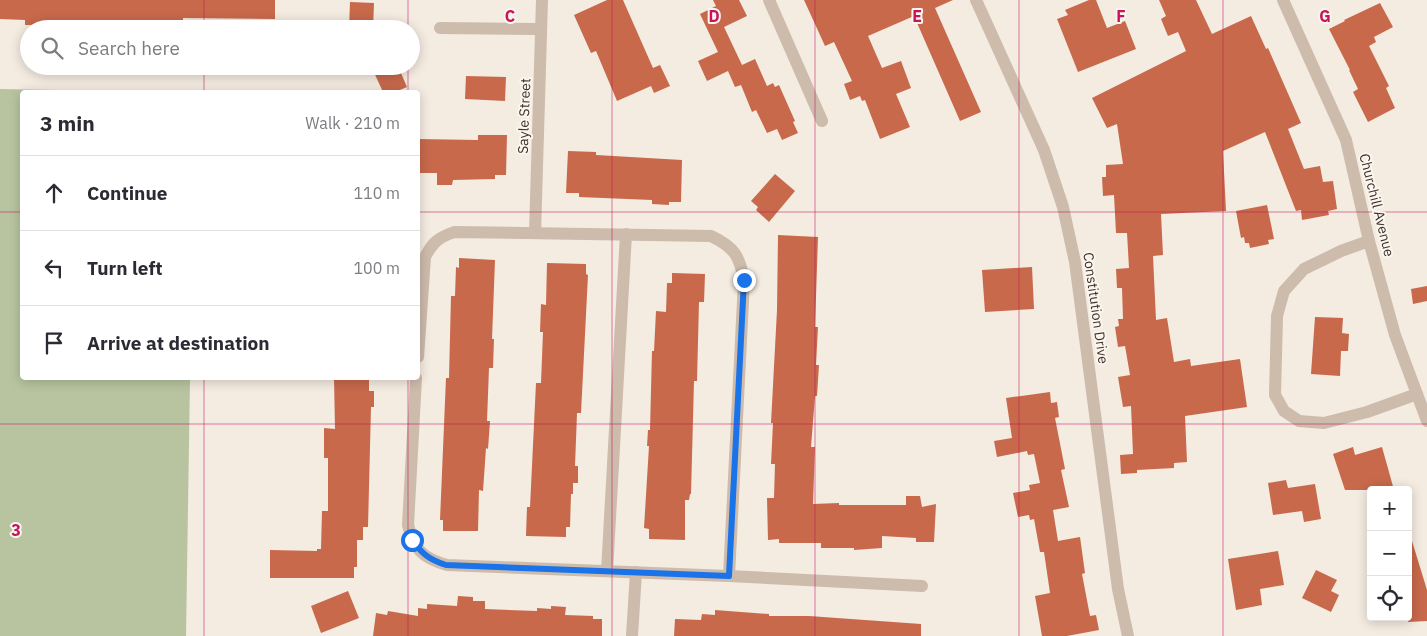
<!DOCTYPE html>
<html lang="en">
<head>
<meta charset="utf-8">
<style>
	:root { --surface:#fff; --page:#f7f7f7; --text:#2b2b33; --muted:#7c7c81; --line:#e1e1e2 }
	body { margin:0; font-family:"IBM Plex Sans",sans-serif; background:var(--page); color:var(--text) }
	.controls { position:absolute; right:15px; bottom:15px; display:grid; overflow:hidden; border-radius:5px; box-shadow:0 2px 12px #0003 }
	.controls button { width:45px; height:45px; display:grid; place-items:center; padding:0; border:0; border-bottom:1px solid var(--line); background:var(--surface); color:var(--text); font:25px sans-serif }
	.stop { position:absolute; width:15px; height:15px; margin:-11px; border:4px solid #1a73e8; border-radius:50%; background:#fff }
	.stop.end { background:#1a73e8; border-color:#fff; box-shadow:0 1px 5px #0008 }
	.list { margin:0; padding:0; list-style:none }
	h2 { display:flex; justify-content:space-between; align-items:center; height:65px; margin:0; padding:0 20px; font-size:21px }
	h2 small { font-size:16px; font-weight:400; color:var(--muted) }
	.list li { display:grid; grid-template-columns:32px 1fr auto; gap:15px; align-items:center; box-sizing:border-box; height:75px; padding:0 20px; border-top:1px solid var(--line) }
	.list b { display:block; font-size:19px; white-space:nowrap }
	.list em { font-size:16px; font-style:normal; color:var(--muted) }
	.icon { flex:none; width:28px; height:28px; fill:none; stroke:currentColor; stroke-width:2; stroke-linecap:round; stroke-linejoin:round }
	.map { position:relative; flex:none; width:1427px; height:636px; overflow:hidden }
	.search { position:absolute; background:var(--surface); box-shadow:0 2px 12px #0003; left:20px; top:20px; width:400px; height:55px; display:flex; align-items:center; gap:12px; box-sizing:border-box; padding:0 18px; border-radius:28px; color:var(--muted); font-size:19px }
	.panel { position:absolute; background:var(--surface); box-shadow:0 2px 12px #0003; left:20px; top:90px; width:400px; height:290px; border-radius:5px }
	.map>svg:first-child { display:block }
	.green { fill:#b8c4a0 }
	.building { fill:#c8694b }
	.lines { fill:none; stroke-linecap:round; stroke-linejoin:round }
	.minor { stroke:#cdbbac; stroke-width:12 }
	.route { stroke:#1a73e8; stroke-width:6 }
	.grid { fill:none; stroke:#c2185b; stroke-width:1; stroke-opacity:0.55 }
	.labels { text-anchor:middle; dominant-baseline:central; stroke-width:4; stroke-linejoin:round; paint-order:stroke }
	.street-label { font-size:14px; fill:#3b302b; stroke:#fbf5ee }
	.grid-label { font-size:16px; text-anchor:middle; font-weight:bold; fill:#c2185b; stroke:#fbf5ee; stroke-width:4; stroke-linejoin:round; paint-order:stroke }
</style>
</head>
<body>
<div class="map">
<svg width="1427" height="636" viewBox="0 0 1427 636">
	<rect width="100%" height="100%" fill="#f4ebe1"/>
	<!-- green -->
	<polygon class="green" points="0,89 168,92 22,92 22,378 190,378 186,636 0,636"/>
	<!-- building -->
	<g class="building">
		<polygon points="0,0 275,0 275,19 183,18 183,29 159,29 159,25 114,24 114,21 49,21 49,25 25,25 25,20 0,19"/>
		<polygon points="607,0 623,0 653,68 660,65 670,86 654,93 651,86 617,101 596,51 591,53 574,15"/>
		<polygon points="713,0 739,0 747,16 724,27 742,65 755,59 767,86 773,83 775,87 779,85 795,121 793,122 798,133 782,140 777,129 767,133 756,110 752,112 741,85 735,87 728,71 707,81 698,61 718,52 700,14 716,6"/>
		<polygon points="804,0 953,0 935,8 981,112 960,121 914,16 868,36 882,68 901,61 911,88 896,94 910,127 880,139 865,100 862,101 860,96 850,100 844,84 852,81 834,42 825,46"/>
		<polygon points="1089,0 1096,0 1107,28 1125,21 1136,49 1078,72 1057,19 1068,15 1065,10"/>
		<polygon points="1159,0 1196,0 1212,34 1251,16 1266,49 1268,48 1301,123 1288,129 1304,169 1320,166 1323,182 1333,181 1337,209 1328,211 1329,215 1302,220 1301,210 1296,211 1265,132 1223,151 1226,211 1161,214 1163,255 1153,256 1156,320 1167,318 1174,362 1190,359 1191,366 1240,359 1247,407 1185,416 1187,462 1174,463 1174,468 1137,470 1137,473 1121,474 1120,455 1133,454 1131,406 1123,407 1118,377 1130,375 1125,346 1118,347 1115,327 1119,326 1118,319 1123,319 1122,288 1117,288 1116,269 1129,268 1127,233 1116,233 1114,195 1103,196 1102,177 1106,177 1106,165 1123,164 1117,124 1107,128 1092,98 1186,51 1178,32 1168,36 1161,19 1166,16"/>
		<polygon points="350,2 374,3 373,29 349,29"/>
		<polygon points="1380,3 1393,27 1374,37 1376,42 1369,46 1389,86 1386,88 1395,108 1368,122 1353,92 1358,89 1349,70 1350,70 1329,29 1345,21 1344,20"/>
		<polygon points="371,66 398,66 407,87 395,92 383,92"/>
		<polygon points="466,76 506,77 505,101 465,99"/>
		<polygon points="478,135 507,135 506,175 495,175 495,179 453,180 452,185 437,185 437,173 418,173 418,139 478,140"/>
		<polygon points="568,151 596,152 596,155 682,160 681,202 669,202 669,205 652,204 652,200 579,197 579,193 566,193"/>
		<polygon points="775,174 795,191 769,222 756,210 758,207 751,201"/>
		<polygon points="1267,205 1274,239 1268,240 1269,244 1250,248 1249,243 1245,243 1244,237 1241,238 1236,211"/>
		<polygon points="778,235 818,237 815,327 818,327 816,365 819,365 817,396 815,396 811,447 815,447 813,504 839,503 839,505 906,505 906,496 920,496 922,507 936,504 934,542 916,542 916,538 882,536 882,548 854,550 854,548 821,548 821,543 779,543 779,539 768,540 767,498 774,498 775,464 771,464 773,423 771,423 777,310"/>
		<polygon points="459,258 495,260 492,339 494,339 493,368 489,368 487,421 490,421 488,449 486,448 483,491 479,490 478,531 443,531 443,520 440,520 446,378 449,378 451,296 455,296 456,267 459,268"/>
		<polygon points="547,263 586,264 586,274 588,275 581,413 577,413 575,466 578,466 578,483 573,483 573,494 571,494 570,527 566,527 566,537 526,536 527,507 530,507 536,383 541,383 543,332 540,332 541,304 546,305"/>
		<polygon points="1032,267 1034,309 985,312 982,270"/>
		<polygon points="672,273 705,274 704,302 699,302 697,381 694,381 691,494 690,494 689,500 685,500 685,540 649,539 649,529 644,528 649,446 647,446 648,430 650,430 652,351 654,351 656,311 666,312 667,283 672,283"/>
		<polygon points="1427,286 1427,301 1413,304 1411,289"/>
		<polygon points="1315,317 1343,318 1342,333 1349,334 1348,351 1341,351 1340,376 1311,374"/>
		<polygon points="334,378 369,378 369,391 374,391 374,407 371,407 368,527 363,527 363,540 357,540 357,567 354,567 354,578 270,578 270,550 317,551 317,549 321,549 322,511 328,511 328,458 324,458 324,428 335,429"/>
		<polygon points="1050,392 1051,403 1057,402 1059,417 1055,418 1065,469 1061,470 1069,507 1053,510 1058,541 1080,537 1085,573 1082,574 1090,616 1096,615 1099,630 1067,636 1042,636 1035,596 1050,593 1044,552 1040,552 1034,519 1030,520 1029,515 1018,517 1013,493 1030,490 1029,485 1040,483 1034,454 1028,455 1027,451 997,457 994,441 1012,438 1006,398"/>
		<polygon points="1353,447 1355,455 1382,447 1394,490 1345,490 1333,454"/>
		<polygon points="1286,480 1288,488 1315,484 1321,519 1304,522 1302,511 1273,515 1268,483"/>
		<polygon points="1412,541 1427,590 1427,621 1408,622 1408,542"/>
		<polygon points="1278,551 1284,585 1260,589 1262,605 1236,610 1228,559"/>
		<polygon points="1316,570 1337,580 1331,591 1339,595 1331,612 1302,598"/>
		<polygon points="348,591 359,618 321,633 311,606"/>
		<polygon points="458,596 473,597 473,601 485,601 485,609 537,611 537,608 551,609 551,606 566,607 565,615 593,616 593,619 602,619 602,636 373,636 376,613 387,615 388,611 418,616 418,608 427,609 427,604 457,606"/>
		<polygon points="715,610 769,614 769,616 809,616 921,624 921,636 674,636 675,619 701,620 702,614 715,615"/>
	</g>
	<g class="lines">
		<!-- minor -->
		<g class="minor">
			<polyline points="769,0 822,121"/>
			<polyline points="976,0 1044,150 1063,207 1075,262 1118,589 1128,636"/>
			<polyline points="1283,0 1346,140 1369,241 1395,335 1427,421"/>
			<polyline points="440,28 541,29"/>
			<polyline points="535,233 542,0"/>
			<polyline points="1369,241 1341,251 1304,269 1284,291 1277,316 1275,395 1284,411 1299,421 1324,423 1367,412 1417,394"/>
			<path d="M418,357l7,-100c8,-15 13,-19 29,-25l257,4c23,11 29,20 33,45l-15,295"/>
			<path d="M416,378l-8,147c6,24 14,33 39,40l282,11 193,10"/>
			<polyline points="607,571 626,234"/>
			<polyline points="632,636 636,572"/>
		</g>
	</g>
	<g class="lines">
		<!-- route -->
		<path class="route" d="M412,540c10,14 18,20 34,25l283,11 15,-296"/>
	</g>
	<!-- grid -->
	<path class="grid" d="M204,0v29M408,0v29M612,0v636M815,0v636M1019,0v636M1223,0v636M204,66v26M408,66v26M0,212h22M418,212h1009M204,378v258M408,378v258M0,424h1427"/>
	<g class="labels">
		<!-- street labels -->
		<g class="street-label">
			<text transform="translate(524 116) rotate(-88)">Sayle Street</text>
			<text transform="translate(1377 205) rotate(76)">Churchill Avenue</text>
			<text transform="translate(1096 308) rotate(82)">Constitution Drive</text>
		</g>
	</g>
	<g class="grid-label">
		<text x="510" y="22">C</text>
		<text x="714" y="22">D</text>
		<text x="917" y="22">E</text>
		<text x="1121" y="22">F</text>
		<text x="1325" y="22">G</text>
		<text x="16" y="536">3</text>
	</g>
</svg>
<div class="controls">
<button>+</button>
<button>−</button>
<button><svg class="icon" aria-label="locate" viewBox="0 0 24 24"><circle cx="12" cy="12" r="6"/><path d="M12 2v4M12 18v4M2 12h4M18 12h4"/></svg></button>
</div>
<div class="stop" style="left:412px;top:540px"></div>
<div class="stop end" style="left:744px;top:280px"></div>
<div class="search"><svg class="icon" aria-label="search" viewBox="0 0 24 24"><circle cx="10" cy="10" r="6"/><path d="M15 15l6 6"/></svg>Search here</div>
<section class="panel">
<h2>3 min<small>Walk · 210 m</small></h2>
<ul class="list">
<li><svg class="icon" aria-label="ahead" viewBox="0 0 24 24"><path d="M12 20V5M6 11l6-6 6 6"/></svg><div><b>Continue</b></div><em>110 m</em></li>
<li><svg class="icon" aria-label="left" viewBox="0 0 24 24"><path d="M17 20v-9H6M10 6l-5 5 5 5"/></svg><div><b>Turn left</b></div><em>100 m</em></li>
<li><svg class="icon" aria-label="arrive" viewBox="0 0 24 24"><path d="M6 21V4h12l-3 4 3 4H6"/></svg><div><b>Arrive at destination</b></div></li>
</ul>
</section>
</div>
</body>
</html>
